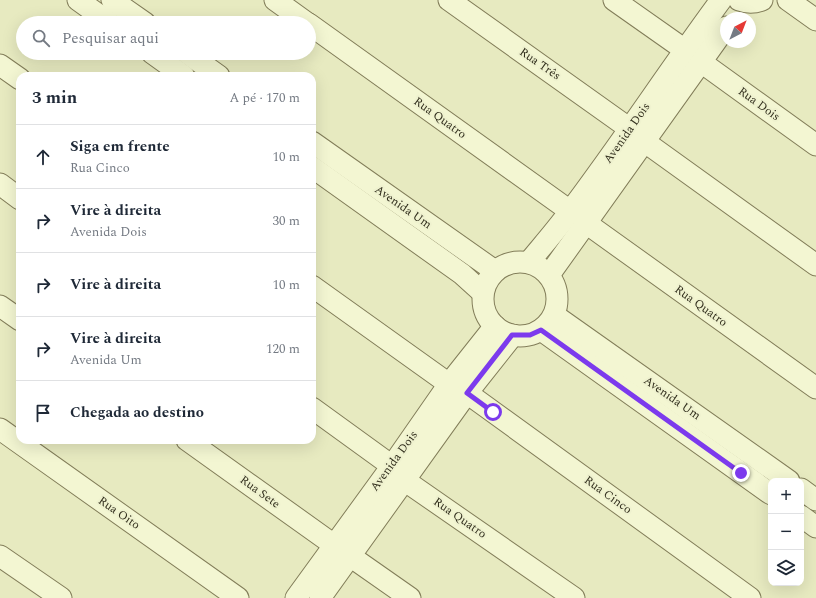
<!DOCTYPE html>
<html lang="pt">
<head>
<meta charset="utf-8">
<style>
	:root { --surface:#fff; --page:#f2f2f3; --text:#1f2937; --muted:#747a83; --line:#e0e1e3 }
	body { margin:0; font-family:Spectral,serif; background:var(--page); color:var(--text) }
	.controls { position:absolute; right:12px; bottom:12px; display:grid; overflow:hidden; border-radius:8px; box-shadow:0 4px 16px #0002 }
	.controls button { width:36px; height:36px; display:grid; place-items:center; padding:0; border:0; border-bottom:1px solid var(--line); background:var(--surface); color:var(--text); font:20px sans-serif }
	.compass { position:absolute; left:720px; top:12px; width:36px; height:36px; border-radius:50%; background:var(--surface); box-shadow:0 4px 16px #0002; rotate:42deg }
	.stop { position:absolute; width:12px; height:12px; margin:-9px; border:3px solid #7c3aed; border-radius:50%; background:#fff }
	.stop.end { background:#7c3aed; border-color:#fff; box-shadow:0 1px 4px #0008 }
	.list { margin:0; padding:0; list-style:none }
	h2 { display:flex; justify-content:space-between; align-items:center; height:52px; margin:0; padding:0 16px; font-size:17px }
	h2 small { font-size:13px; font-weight:400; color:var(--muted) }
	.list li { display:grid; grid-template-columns:26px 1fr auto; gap:12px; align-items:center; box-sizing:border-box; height:64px; padding:0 16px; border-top:1px solid var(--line) }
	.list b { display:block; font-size:15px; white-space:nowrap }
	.list p { margin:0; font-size:13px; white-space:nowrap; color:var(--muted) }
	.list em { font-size:13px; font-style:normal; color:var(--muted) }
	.icon { flex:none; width:22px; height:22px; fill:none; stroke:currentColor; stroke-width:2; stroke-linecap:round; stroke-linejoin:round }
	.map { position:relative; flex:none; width:816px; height:598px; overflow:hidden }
	.search { position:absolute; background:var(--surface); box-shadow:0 4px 16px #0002; left:16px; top:16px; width:300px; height:44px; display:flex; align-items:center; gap:10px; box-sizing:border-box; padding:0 14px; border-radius:22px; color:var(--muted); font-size:15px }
	.panel { position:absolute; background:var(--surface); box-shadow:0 4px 16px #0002; left:16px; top:72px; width:300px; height:372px; border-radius:12px }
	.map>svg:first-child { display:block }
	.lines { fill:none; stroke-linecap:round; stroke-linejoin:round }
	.minor-casing { stroke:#827d59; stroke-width:23 }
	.minor { stroke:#f3f6d2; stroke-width:21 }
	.route { stroke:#7c3aed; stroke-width:5 }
	.labels { text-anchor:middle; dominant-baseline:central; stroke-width:4; stroke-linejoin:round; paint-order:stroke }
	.street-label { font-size:12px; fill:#322f1d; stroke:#eff2cf }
</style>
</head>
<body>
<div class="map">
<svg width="816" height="598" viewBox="0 0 816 598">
	<rect width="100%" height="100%" fill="#e7eac0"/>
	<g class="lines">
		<defs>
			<g id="minor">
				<polyline points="78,0 110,23"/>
				<polyline points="112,0 145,23"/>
				<polyline points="275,0 307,23"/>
				<polyline points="449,0 630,129"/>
				<polyline points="614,0 685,50"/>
				<path d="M739,0c8,3 15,3 23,0"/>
				<polyline points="788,0 816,20"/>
				<polyline points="309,24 570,211"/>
				<polyline points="152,53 184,76"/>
				<polyline points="187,53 219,76"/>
				<polyline points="701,62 816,145"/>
				<polyline points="0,65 20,79"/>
				<polyline points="312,142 495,271"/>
				<polyline points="645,142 816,265"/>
				<polyline points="312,167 462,274 483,293"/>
				<polyline points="0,184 20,199"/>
				<polyline points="586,223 816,388"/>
				<circle cx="520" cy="299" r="37"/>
				<path d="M529,262c14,-17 29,-34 42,-52 52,-69 99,-141 150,-210"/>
				<polyline points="549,275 726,27"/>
				<polyline points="312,286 449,384"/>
				<polyline points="0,306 20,320"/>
				<polyline points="554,315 789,481"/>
				<polyline points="541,330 771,494"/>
				<polyline points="467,393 750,598"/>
				<polyline points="312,408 392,466"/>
				<polyline points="0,429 238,598"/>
				<polyline points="187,440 334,545"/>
				<polyline points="404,480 574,598"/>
				<polyline points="801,489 816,500"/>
				<polyline points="801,516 816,527"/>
				<polyline points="0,556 61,598"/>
				<polyline points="350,556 410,598"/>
				<polyline points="296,598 392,466 449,384 495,326"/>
				<polyline points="320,598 467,393 513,335"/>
			</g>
		</defs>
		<!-- minor casing -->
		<use href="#minor" class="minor-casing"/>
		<!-- minor -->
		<use href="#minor" class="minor"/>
	</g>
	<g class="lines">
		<!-- route -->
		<polyline class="route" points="493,412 467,393 512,335 530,335 541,330 741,473"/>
	</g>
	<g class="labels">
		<!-- street labels -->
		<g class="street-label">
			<text transform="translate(540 64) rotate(35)">Rua Três</text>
			<text transform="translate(759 104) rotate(36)">Rua Dois</text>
			<text transform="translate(440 118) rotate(36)">Rua Quatro</text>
			<text transform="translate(627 133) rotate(-55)">Avenida Dois</text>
			<text transform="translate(403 207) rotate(35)">Avenida Um</text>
			<text transform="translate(701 306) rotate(36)">Rua Quatro</text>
			<text transform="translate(672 398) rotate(35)">Avenida Um</text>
			<text transform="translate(394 461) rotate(-54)">Avenida Dois</text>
			<text transform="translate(260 492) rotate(36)">Rua Sete</text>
			<text transform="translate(608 495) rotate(36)">Rua Cinco</text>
			<text transform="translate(119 513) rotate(35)">Rua Oito</text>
			<text transform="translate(460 518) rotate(35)">Rua Quatro</text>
		</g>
	</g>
</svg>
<div class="controls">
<button>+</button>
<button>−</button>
<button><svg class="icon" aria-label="layers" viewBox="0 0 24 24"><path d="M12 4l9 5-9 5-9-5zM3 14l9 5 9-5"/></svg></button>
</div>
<svg class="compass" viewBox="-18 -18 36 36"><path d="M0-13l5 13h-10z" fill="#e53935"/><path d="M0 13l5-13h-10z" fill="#747a83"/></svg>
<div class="stop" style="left:493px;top:412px"></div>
<div class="stop end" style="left:741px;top:473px"></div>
<div class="search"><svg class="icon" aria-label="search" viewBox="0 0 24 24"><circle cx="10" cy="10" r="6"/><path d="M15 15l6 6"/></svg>Pesquisar aqui</div>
<section class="panel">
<h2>3 min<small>A pé · 170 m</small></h2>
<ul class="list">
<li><svg class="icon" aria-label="ahead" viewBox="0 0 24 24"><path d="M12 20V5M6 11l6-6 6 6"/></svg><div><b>Siga em frente</b><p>Rua Cinco</p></div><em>10 m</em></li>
<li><svg class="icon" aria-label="right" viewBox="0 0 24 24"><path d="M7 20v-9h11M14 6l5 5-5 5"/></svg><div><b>Vire à direita</b><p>Avenida Dois</p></div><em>30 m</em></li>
<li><svg class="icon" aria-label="right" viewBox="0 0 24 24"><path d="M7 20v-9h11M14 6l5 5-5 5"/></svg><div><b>Vire à direita</b></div><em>10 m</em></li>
<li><svg class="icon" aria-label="right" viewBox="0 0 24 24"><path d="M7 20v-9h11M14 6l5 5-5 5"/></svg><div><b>Vire à direita</b><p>Avenida Um</p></div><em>120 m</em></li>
<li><svg class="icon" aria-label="arrive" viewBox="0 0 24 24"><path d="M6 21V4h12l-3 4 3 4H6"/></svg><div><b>Chegada ao destino</b></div></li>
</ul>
</section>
</div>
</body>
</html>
